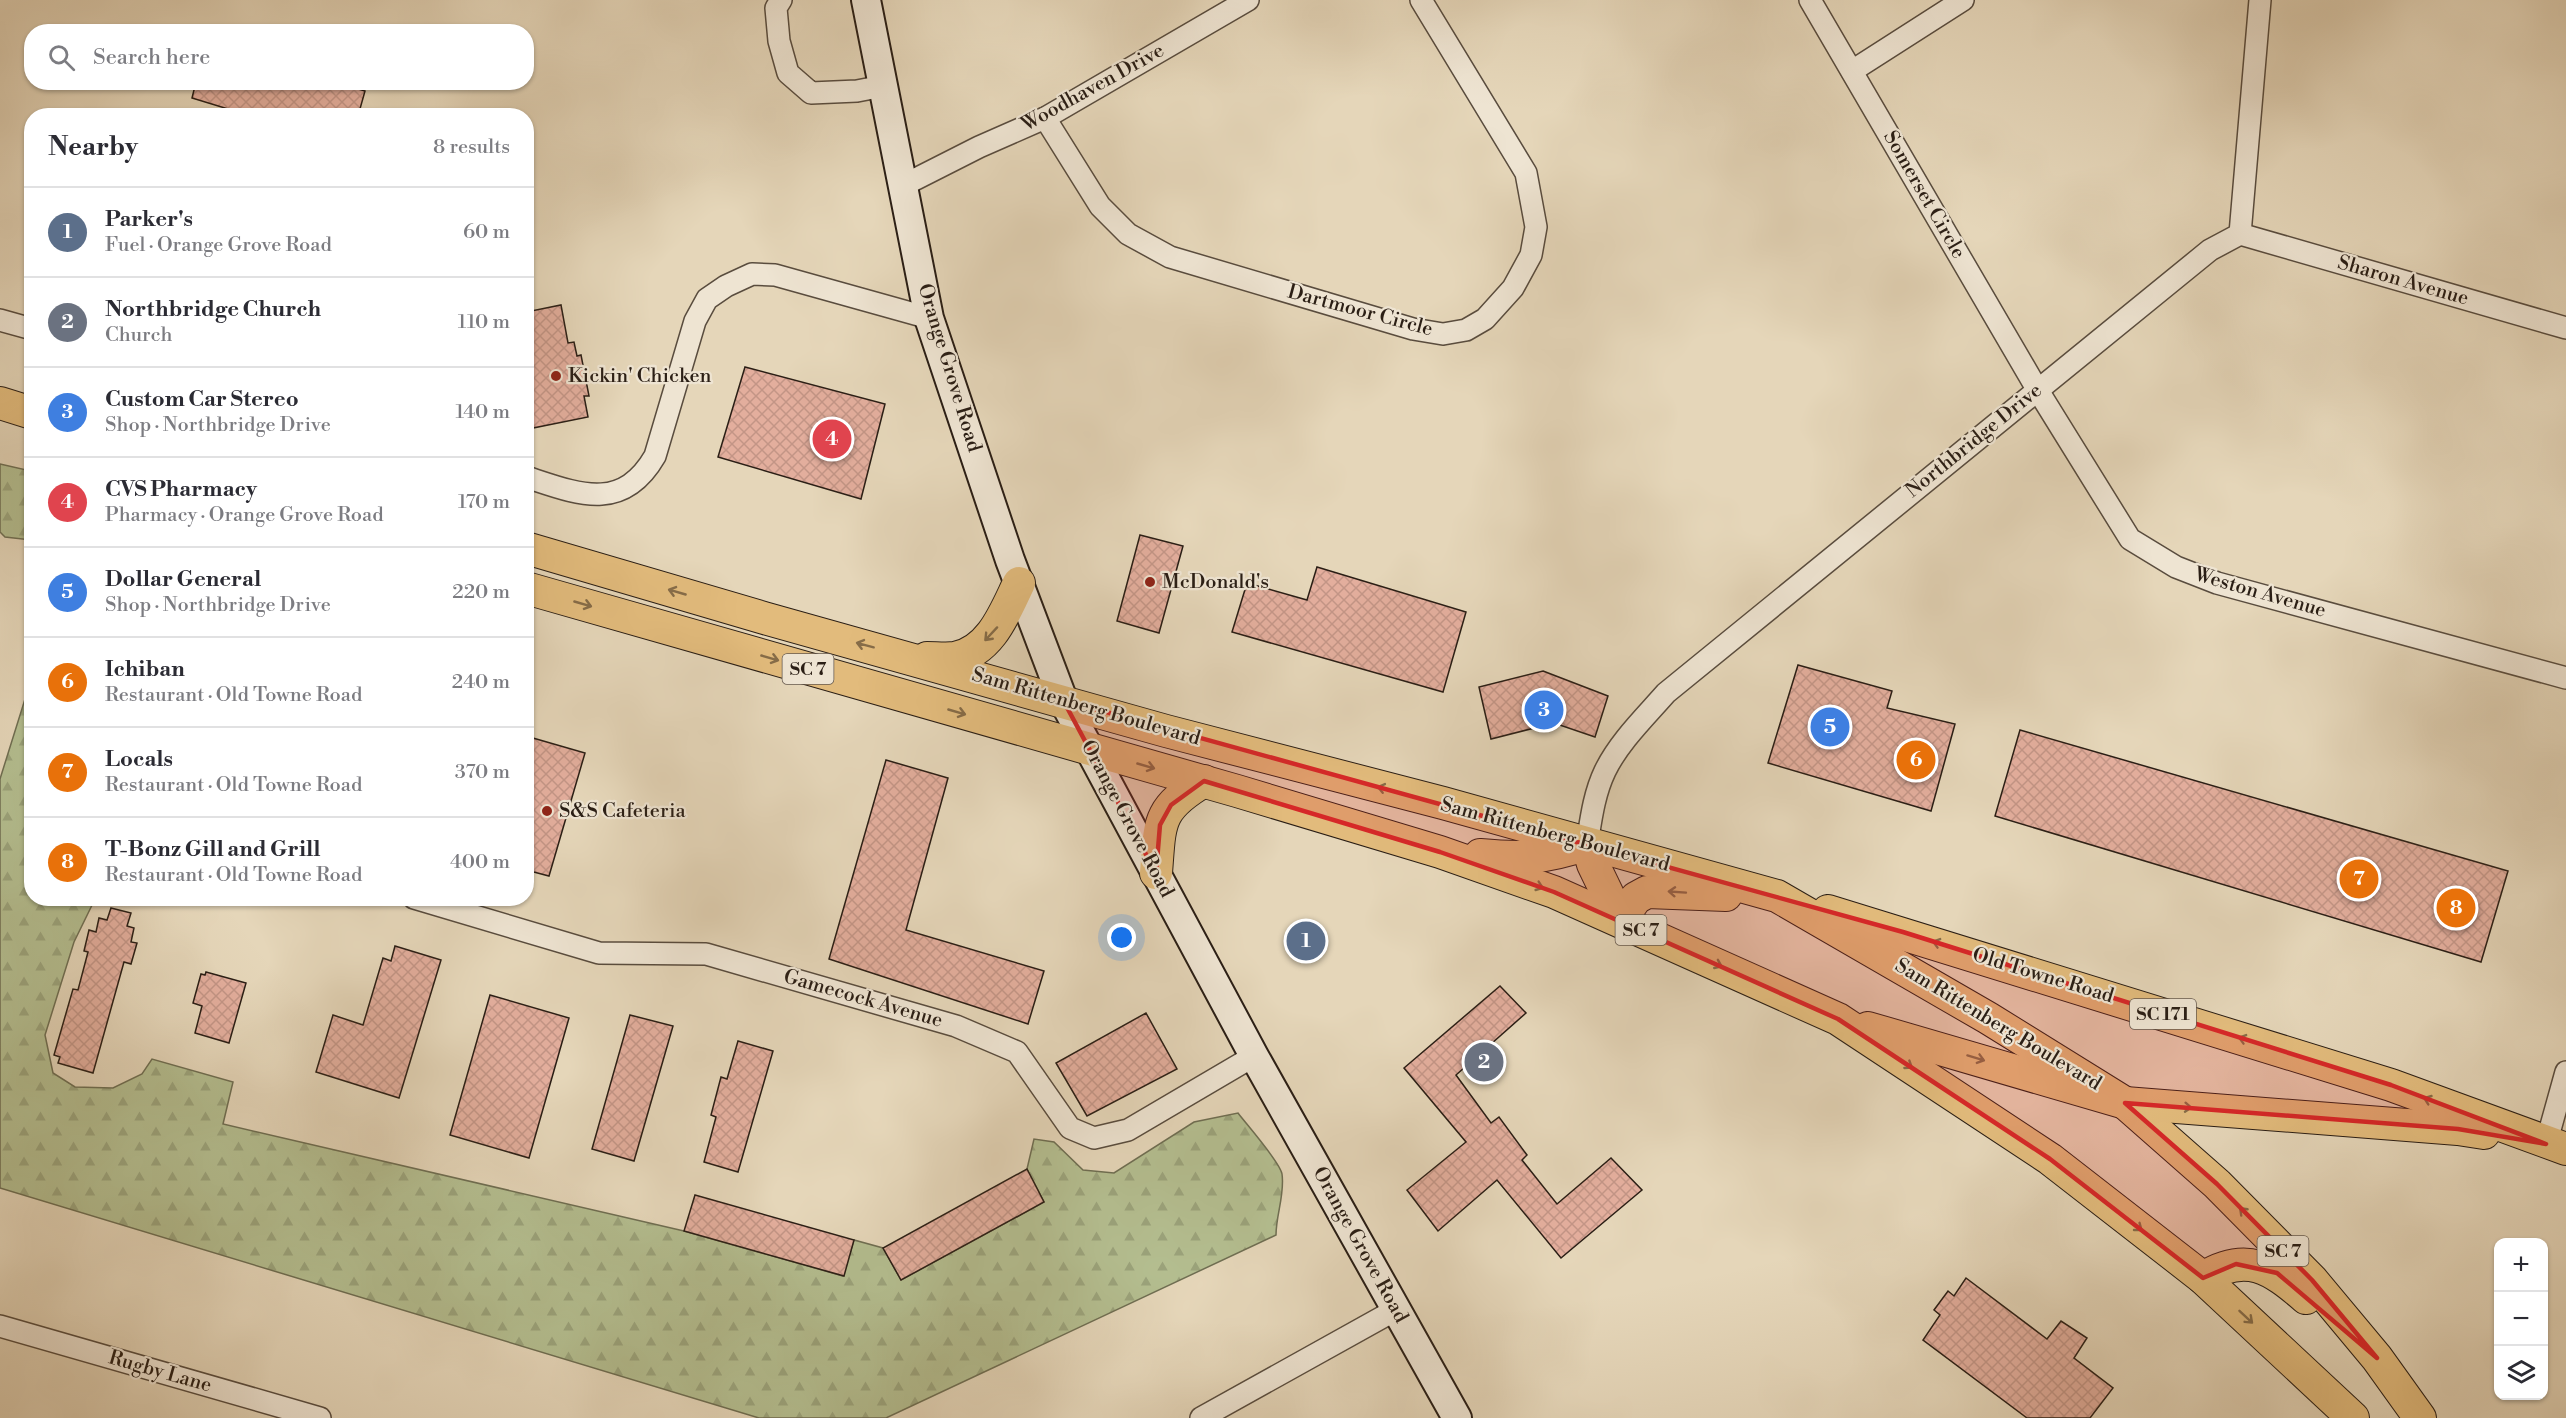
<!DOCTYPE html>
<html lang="en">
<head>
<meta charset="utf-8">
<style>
	:root { --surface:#fff; --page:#f7f7f7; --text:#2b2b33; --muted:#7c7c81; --line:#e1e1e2; --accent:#8f2418 }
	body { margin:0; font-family:"Libre Bodoni",serif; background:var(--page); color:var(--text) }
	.controls { position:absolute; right:18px; bottom:18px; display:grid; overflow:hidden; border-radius:12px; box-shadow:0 2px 4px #0004 }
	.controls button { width:54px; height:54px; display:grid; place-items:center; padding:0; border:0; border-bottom:2px solid var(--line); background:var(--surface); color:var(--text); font:30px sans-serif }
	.you { position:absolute; left:1122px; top:938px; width:21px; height:21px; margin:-15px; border:4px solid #fff; border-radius:50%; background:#1a73e8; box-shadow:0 0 0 9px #1a73e833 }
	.badge { display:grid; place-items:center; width:39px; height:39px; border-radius:50%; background:var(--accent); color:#fff; font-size:20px; font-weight:700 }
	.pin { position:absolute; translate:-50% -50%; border:3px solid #fff; box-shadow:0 2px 6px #0006 }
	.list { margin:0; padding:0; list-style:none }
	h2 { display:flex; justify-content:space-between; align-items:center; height:78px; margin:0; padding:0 24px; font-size:26px }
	h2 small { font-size:20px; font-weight:400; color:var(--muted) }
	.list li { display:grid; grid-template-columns:39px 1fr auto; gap:18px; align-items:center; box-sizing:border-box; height:90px; padding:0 24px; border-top:2px solid var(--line) }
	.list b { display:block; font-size:22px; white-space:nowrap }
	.list p { margin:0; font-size:20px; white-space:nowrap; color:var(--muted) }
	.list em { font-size:20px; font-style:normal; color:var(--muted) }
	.icon { flex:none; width:33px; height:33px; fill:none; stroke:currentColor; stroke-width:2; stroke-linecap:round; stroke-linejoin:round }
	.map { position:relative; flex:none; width:2566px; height:1418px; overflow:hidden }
	.search { position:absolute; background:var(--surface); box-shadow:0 2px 4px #0004; left:24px; top:24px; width:510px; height:66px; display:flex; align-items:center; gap:15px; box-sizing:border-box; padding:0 21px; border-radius:24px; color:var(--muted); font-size:22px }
	.panel { position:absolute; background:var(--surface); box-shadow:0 2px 4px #0004; left:24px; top:108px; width:510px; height:798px; border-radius:24px }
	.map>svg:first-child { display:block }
	.forest { fill:url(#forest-firs); stroke:#6f6e52; stroke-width:1.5 }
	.building { fill:url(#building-cross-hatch); stroke:#2a1e15; stroke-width:1.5 }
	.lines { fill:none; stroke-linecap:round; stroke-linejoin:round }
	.street-casing { stroke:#594c3e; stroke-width:24 }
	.secondary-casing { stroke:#2a1e15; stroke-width:32 }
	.primary-casing { stroke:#2a1e15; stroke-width:34 }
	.street { stroke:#eee4d2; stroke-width:21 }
	.secondary { stroke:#eee4d2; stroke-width:28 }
	.primary { stroke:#e2bb7c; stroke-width:32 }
	.oneway { stroke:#866c48 }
	.marked { fill:#d62828; fill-opacity:0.2; stroke:#d62828; stroke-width:4.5; stroke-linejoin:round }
	.poi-dot { fill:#8f2418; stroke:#eee4d2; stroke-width:2 }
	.labels { text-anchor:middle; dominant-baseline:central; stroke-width:4.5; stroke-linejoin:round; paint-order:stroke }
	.shield { fill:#eee4d2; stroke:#65594e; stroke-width:1.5 }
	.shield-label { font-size:18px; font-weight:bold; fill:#2a1e15 }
	.street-label { font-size:20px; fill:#2a1e15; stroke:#eee4d2 }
	.poi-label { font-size:20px; fill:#2a1e15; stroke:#eee4d2; text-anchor:start }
</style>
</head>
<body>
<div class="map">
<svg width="2566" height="1418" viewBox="0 0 2566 1418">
	<defs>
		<pattern id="forest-firs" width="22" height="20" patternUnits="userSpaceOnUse" patternTransform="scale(1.5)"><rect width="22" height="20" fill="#b4be90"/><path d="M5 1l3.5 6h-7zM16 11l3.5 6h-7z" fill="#9ba37b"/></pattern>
		<pattern id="building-cross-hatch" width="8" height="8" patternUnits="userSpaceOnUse" patternTransform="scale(1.5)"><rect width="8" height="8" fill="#e3ae9d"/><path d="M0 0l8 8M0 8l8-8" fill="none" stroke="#c39586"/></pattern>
	</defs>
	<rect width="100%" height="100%" fill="#e5d6b9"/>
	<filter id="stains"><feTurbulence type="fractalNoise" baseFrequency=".00333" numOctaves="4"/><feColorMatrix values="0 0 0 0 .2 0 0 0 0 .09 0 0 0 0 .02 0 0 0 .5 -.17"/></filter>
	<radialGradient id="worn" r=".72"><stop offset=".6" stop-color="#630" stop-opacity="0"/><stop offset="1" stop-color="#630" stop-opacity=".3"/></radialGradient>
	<!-- forest -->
	<g class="forest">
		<polygon points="0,464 31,471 31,540 5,537 0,532"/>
		<path d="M31,680l1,218 63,1 -21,43 -29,93 8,38 22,14 38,1 29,-14 10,-15 81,23 -10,42 461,107 159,45 11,-36 29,8 18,32 143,-78 -17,-33 7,-30 20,3 29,28 31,3 80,-51 44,-9c9,12 42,49 44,61 3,20 -6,41 -6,61l-390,183h-127l-759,-230v-409z"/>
	</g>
	<!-- building -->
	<g class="building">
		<polygon points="196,82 335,82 365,91 358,116 251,116 192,98"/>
		<polygon points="561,305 568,343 574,342 577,356 581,355 589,396 584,396 588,417 528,429 526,312"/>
		<polygon points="745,367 885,404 861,499 718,457"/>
		<polygon points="1140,535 1183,546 1159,633 1117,621"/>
		<polygon points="1317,567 1466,612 1443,692 1232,632 1247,583 1307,600"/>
		<polygon points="1798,665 1892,691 1887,708 1955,724 1931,811 1768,763"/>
		<polygon points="1543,671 1608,696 1595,737 1554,723 1491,739 1479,687"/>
		<polygon points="2020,730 2508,871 2481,962 1995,816"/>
		<polygon points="526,736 585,753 549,876 526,870"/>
		<polygon points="886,760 948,778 906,930 1044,971 1028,1024 829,959"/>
		<polygon points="111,908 131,913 127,926 134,928 131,942 137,943 131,964 124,962 93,1073 58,1063 60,1057 54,1055 73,989 78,990 88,952 84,951 89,930 96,932 99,918 107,920"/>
		<polygon points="395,946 441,960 399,1098 316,1072 333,1015 363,1025 383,958 391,961"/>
		<polygon points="206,972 246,983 229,1043 195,1033 202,1006 193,1003 201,974 205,975"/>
		<polygon points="1500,986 1526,1013 1456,1075 1491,1123 1499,1117 1527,1155 1522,1160 1557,1204 1611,1158 1642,1190 1561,1258 1497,1180 1438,1231 1407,1190 1466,1142 1404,1068"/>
		<polygon points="490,995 569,1018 529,1158 450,1135"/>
		<polygon points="1146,1013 1177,1069 1087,1116 1056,1063"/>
		<polygon points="630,1015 673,1026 634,1161 592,1149"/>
		<polygon points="738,1041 773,1051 738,1172 704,1162 716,1117 711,1115 721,1077 727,1079"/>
		<polygon points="1027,1169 1044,1202 901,1280 883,1248"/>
		<polygon points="695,1195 854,1240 844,1276 684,1231"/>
		<polygon points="1966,1278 2047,1339 2061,1321 2087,1338 2074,1358 2113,1388 2090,1418 2027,1418 1923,1340 1940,1315 1934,1310 1948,1291 1954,1296"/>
	</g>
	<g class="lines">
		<defs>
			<g id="street">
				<polyline points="781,0 776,8 779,41 788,73 811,93 857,91 883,86"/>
				<polyline points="1810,0 2037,389 2130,539 2176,567 2217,583 2566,678"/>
				<polyline points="1852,71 1963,0"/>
				<polyline points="1045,118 1100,206 1128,234 1170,257 1413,329 1443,334 1466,330 1485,319 1513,288 1531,255 1536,227 1526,173 1421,0"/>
				<polyline points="902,186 979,147 1045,118 1248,0"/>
				<polyline points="2240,234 2566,328"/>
				<polyline points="0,320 32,329"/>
				<path d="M526,477c52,17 96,36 129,-21l40,-135 12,-22 19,-13 26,-12 23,1 154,43"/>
				<path d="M1587,844c4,-25 7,-50 18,-73 14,-29 40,-54 61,-78l544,-443 30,-16 20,-234"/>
				<polyline points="414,898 599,953 706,954 956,1026 1017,1052 1070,1128 1094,1138 1128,1130 1254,1056"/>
				<polyline points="2546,1144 2566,1072"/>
				<polyline points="0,1326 320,1418"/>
				<polyline points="1201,1418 1397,1309"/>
			</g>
			<polyline id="secondary" points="866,0 929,318 1010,560 1063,700 1254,1056 1457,1418"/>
			<g id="primary">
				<polyline points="0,403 32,413"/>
				<polyline points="526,548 764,618 1166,731 1443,803 1777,896 1988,1018 2125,1103 2217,1184 2312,1280 2377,1358 2420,1418"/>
				<polyline points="526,588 1237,791 1440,852 1554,892 1838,1019 2050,1159 2203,1278 2353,1418"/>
				<path d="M927,658c9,0 19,1 28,0 36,-7 50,-46 64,-75"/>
				<polyline points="1587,844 1593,864 1620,920 1636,898 1647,892 1726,895"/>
				<path d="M1480,855c44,4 65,3 107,-11"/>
				<path d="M1156,873c4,-51 1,-64 48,-92"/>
				<polyline points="1828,911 2391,1085 2566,1149"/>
				<polyline points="1868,1028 2125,1103 2458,1129 2484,1133"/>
				<path d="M2203,1278c44,-27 68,-10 103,20"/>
			</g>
		</defs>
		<!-- street casing -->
		<use href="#street" class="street-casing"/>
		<!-- secondary casing -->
		<use href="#secondary" class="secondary-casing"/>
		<!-- primary casing -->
		<use href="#primary" class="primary-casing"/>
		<!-- street -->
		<use href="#street" class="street"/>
		<!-- secondary -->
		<use href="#secondary" class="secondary"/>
		<!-- primary -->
		<use href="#primary" class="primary"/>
	</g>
	<!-- one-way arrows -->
	<defs><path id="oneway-shaft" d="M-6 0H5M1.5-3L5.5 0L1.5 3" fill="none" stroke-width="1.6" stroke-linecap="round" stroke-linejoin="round" transform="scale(1.5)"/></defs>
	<g class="oneway">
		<use href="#oneway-shaft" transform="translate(677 592) rotate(-164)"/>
		<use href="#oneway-shaft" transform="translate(583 604) rotate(16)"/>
		<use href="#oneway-shaft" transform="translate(991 634) rotate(133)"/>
		<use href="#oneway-shaft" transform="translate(865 645) rotate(-165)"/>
		<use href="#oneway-shaft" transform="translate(770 658) rotate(16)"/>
		<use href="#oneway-shaft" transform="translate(957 712) rotate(16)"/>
		<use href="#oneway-shaft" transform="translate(1146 766) rotate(16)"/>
		<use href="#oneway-shaft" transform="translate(1386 789) rotate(-166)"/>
		<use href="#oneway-shaft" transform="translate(1535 885) rotate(20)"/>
		<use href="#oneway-shaft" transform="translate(1677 892) rotate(-176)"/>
		<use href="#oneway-shaft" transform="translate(1941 944) rotate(-163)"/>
		<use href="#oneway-shaft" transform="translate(1714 963) rotate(24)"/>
		<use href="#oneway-shaft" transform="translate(2247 1040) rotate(-163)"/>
		<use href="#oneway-shaft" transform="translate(1976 1058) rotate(17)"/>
		<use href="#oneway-shaft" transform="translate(1905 1063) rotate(34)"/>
		<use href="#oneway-shaft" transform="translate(2432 1101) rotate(-159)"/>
		<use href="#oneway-shaft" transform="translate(2183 1107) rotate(4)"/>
		<use href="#oneway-shaft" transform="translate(2246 1214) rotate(-135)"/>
		<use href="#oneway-shaft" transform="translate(2135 1225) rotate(38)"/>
		<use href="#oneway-shaft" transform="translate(2246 1317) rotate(43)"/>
	</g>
	<!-- marked area -->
	<path class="marked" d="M1063,700l840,232 488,153 155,59 -88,-15 -333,-26 92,81 95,96 65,78 -100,-85 -41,-9 -33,14 -153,-119 -212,-140 -284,-127 -114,-40 -236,-71 -33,24 -11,20 -4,48z"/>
	<!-- markers -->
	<g class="poi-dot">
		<circle cx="556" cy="376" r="6"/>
		<circle cx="1150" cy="582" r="6"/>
		<circle cx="547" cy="811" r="6"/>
	</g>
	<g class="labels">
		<!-- shield labels -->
		<g class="shield">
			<rect x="782.5" y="654" width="51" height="30" rx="4.5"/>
			<rect x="1615.5" y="915" width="51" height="30" rx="4.5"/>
			<rect x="2130" y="999" width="66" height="30" rx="4.5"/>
			<rect x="2257.5" y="1236" width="51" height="30" rx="4.5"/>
		</g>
		<g class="shield-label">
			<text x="808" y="669">SC 7</text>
			<text x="1641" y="930">SC 7</text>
			<text x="2163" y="1014">SC 171</text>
			<text x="2283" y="1251">SC 7</text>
		</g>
		<!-- street labels -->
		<g class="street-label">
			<text transform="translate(1093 88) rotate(-29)">Woodhaven Drive</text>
			<text transform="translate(1924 195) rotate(60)">Somerset Circle</text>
			<text transform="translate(2403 281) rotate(16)">Sharon Avenue</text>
			<text transform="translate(1360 311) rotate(15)">Dartmoor Circle</text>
			<text transform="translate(949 368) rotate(73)">Orange Grove Road</text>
			<text transform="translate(1974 441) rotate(-39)">Northbridge Drive</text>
			<text transform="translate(2260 593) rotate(16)">Weston Avenue</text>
			<text transform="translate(1086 707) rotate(16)">Sam Rittenberg Boulevard</text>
			<text transform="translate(1127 819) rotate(62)">Orange Grove Road</text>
			<text transform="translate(1555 835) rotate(15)">Sam Rittenberg Boulevard</text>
			<text transform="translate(2043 976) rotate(17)">Old Towne Road</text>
			<text transform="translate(863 999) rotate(16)">Gamecock Avenue</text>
			<text transform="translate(1998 1025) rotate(31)">Sam Rittenberg Boulevard</text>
			<text transform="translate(1360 1245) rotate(61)">Orange Grove Road</text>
			<text transform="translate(160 1372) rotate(16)">Rugby Lane</text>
		</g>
		<!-- poi labels -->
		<g class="poi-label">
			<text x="568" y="376">Kickin' Chicken</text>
			<text x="1162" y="582">McDonald's</text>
			<text x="559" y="811">S&amp;S Cafeteria</text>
		</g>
	</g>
	<rect width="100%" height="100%" filter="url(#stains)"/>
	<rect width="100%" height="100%" fill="url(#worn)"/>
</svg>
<div class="controls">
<button>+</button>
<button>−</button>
<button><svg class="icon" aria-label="layers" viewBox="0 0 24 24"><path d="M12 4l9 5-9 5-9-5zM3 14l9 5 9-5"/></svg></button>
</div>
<div class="you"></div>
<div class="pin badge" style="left:1306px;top:941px;background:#5c6f8a">1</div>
<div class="pin badge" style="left:1484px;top:1062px;background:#6b7280">2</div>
<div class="pin badge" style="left:1544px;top:710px;background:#3f7fe0">3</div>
<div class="pin badge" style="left:832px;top:439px;background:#e0444e">4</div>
<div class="pin badge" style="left:1830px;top:727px;background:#3f7fe0">5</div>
<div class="pin badge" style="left:1916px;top:760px;background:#e8710a">6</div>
<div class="pin badge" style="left:2359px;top:879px;background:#e8710a">7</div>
<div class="pin badge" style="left:2456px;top:908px;background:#e8710a">8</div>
<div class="search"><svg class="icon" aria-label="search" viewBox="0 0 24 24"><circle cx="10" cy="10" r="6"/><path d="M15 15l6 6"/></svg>Search here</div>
<section class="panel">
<h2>Nearby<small>8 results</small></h2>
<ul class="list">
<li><span class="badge" style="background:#5c6f8a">1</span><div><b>Parker's</b><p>Fuel · Orange Grove Road</p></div><em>60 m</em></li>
<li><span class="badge" style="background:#6b7280">2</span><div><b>Northbridge Church</b><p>Church</p></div><em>110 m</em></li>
<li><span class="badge" style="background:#3f7fe0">3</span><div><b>Custom Car Stereo</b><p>Shop · Northbridge Drive</p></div><em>140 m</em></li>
<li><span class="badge" style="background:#e0444e">4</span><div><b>CVS Pharmacy</b><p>Pharmacy · Orange Grove Road</p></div><em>170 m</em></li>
<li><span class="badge" style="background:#3f7fe0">5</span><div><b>Dollar General</b><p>Shop · Northbridge Drive</p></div><em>220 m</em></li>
<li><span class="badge" style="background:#e8710a">6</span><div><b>Ichiban</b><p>Restaurant · Old Towne Road</p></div><em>240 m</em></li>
<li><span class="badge" style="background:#e8710a">7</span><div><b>Locals</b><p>Restaurant · Old Towne Road</p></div><em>370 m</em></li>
<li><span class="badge" style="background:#e8710a">8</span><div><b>T-Bonz Gill and Grill</b><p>Restaurant · Old Towne Road</p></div><em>400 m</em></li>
</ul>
</section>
</div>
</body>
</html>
